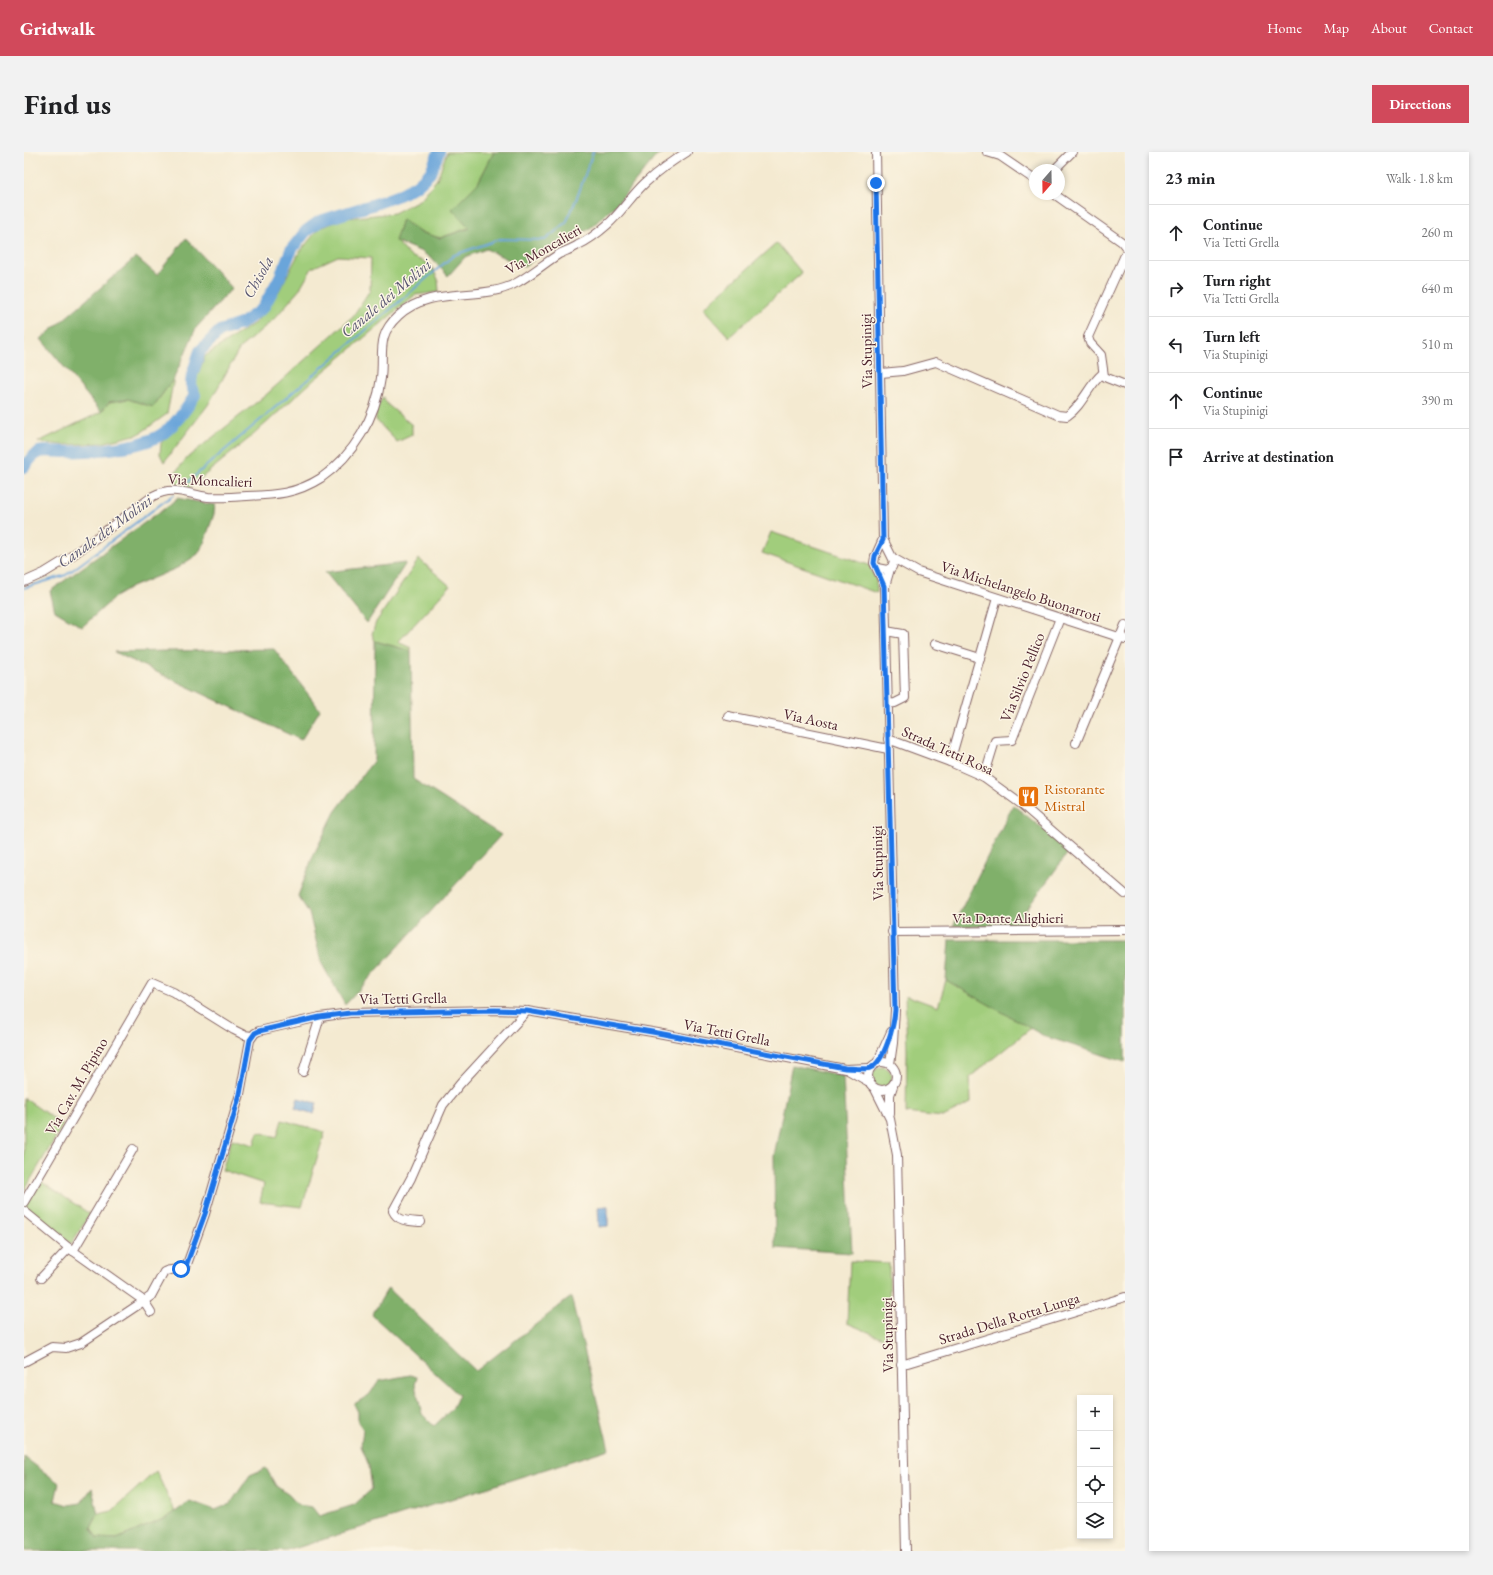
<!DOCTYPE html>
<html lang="en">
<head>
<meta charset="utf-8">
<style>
	:root { --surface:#fff; --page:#f2f2f2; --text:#202124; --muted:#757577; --line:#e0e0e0; --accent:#d1495b }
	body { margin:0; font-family:"EB Garamond",serif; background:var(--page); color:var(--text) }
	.controls { position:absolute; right:12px; bottom:12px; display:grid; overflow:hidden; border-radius:0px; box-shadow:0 2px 6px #0003 }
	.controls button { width:36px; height:36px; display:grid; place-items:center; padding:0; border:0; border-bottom:1px solid var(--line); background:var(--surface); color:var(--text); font:20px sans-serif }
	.compass { position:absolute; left:1005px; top:12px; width:36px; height:36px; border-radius:50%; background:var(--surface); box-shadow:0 2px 6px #0003; rotate:200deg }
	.stop { position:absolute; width:12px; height:12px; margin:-9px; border:3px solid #1a73e8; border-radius:50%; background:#fff }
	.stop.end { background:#1a73e8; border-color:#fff; box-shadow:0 1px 4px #0008 }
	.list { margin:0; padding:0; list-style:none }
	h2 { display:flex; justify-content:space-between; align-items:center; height:52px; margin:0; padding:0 16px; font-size:17px }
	h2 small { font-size:13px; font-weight:400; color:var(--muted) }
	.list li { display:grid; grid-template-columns:26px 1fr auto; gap:12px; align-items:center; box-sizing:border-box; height:56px; padding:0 16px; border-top:1px solid var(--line) }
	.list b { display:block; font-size:15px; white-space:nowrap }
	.list p { margin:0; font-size:13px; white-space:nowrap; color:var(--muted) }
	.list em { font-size:13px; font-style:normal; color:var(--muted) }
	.icon { flex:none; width:22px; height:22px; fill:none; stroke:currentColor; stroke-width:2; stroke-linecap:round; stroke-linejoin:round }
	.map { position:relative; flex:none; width:1101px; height:1399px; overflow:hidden; border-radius:0px }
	header { display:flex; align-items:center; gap:24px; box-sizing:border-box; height:56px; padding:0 20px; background:var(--accent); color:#fff }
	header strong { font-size:19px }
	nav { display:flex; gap:22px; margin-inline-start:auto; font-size:14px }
	.intro { display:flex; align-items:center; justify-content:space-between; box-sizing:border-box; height:96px; padding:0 24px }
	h1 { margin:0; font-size:28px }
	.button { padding:10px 18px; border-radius:0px; background:var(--accent); color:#fff; font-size:14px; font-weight:700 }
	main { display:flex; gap:24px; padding:0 24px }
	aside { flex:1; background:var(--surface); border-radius:0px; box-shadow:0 2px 6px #0003 }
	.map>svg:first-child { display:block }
	.green { fill:#a1cd7b; stroke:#767653 }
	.forest { fill:#80b06b; stroke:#65684b }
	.water { fill:#6aa5da; stroke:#5a6282 }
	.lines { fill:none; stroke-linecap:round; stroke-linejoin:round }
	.stream { stroke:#6aa5da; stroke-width:2 }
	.river { stroke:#6aa5da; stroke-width:12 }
	.minor-casing { stroke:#866665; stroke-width:10 }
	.minor { stroke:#fff; stroke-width:8 }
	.route { stroke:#1a73e8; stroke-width:5 }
	.labels { text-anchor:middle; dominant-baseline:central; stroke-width:3; stroke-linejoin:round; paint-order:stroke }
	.street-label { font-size:15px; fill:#4a1f2b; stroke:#fcf5e5 }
	.food-label { font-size:15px; fill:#c56008; stroke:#fcf5e5; text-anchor:start }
	.water-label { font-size:16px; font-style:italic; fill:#575571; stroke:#fcf5e5 }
</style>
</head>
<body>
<header>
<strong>Gridwalk</strong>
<nav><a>Home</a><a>Map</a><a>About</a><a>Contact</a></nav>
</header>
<div class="intro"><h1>Find us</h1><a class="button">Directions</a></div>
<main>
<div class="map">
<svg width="1101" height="1399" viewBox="0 0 1101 1399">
	<rect width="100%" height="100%" fill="#fcf5e5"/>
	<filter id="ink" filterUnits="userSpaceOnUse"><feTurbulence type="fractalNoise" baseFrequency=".025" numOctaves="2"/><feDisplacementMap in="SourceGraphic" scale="8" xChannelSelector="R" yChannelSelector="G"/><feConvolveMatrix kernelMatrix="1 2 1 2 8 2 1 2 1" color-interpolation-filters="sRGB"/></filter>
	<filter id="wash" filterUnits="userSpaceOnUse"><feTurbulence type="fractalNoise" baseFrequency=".012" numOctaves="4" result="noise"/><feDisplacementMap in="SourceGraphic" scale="16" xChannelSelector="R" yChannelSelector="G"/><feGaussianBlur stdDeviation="0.9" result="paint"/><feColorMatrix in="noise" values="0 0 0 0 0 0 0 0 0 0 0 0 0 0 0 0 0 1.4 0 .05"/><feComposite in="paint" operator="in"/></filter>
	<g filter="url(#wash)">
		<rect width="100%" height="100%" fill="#f4ead1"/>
		<!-- green -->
		<g class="green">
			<polygon points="423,0 470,0 454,31 428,57 447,75 416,86 395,80 378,67 372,89 386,104 406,112 414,127 415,140 391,143 291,227 228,284 165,336 155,333 148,324 164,305 243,242 329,164 346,138 347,106 314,104 288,116 276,137 251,166 216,196 184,253 140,310 136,302 137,291 169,256 174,243 171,230 181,204 232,170 255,139 275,101 295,76 323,66 370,61 397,47 413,27"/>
			<polygon points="753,91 778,121 705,185 679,156"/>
			<polygon points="150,226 143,262 115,282 78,291 38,293 14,290 77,260 85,250 104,247 129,255"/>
			<polygon points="359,245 364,253 388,273 388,283 373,290 352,268 352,258"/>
			<polygon points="747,380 845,413 852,428 853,441 738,401"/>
			<polygon points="395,407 426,434 374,490 387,496 387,499 351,489 348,482 352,470"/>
			<polygon points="922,828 1007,876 946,925 947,951 919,965 882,961 883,900 881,843 914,855"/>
			<circle cx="858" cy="925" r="10"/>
			<polygon points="0,946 39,973 0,1039"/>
			<polygon points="258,968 301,980 278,1055 236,1050 240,1032 198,1018 208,987 230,993 234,980 253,985"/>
			<polygon points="16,1029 66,1062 47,1092 0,1057 0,1054"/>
			<polygon points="826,1109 865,1111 866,1189 823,1171"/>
			<polygon points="132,1319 151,1360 144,1365 93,1387 73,1386 67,1376 74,1362 88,1359"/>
		</g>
		<!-- forest -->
		<g class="forest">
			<polygon points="470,0 641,0 633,3 593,52 565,77 520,101 500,115 462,97 441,105 424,124 408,107 398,100 371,89 378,67 395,80 416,86 446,76 428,57 454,31"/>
			<polygon points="162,86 208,136 172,176 150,226 129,255 104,247 85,250 77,260 17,187 112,105 133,123"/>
			<polygon points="153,346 191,353 190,362 180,391 174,402 153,416 108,435 91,445 58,475 31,459 26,439 145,353"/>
			<polygon points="382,411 343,471 301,420"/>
			<polygon points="351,489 387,499 389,627 477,683 321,853 298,812 285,761 274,744 289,704 311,660 350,608"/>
			<polygon points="250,497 296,558 277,588 90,500"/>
			<polygon points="989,653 1046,698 1002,758 1005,775 929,774"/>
			<polygon points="925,788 1101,788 1101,910 1020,884 922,828"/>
			<polygon points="768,913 819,924 828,1101 751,1096 750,1004"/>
			<polygon points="364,1136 452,1219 547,1145 585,1297 263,1399 0,1399 0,1305 35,1331 31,1349 44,1353 57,1351 68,1336 74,1362 67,1376 73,1386 93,1387 144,1365 166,1349 191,1358 206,1352 226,1323 242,1316 252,1334 265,1343 274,1353 288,1355 295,1364 330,1353 348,1337 345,1314 337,1294 339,1277 334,1270 334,1260 330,1252 345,1243 355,1229 386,1223 393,1225 391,1233 398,1262 410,1274 428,1257 435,1243 348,1163"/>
		</g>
		<!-- water -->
		<g class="water">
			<polygon points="274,946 293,951 290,962 271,956"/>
			<polygon points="584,1054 584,1074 575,1075 574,1055"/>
		</g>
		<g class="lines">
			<!-- stream -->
			<g class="stream">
				<polyline points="160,333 430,103 476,87 521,88 542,71 554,43 569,0"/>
				<polyline points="0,436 42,423 149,343"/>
			</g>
			<!-- river -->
			<path class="river" d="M0,315c4,-5 9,-12 15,-15 6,-2 18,0 25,0 26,-1 80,-3 101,-20 11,-9 23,-25 30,-37l-4,-11 1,-9 8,-24 20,-20 21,-7 22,-16 17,-31 11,-27 15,-19 14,-10 55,-17 24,-9 18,-10 13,-12 9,-21"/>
		</g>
	</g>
	<g filter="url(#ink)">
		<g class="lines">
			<defs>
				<g id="minor">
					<polyline points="852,0 859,387 870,409 868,415 863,418 853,416"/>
					<polyline points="963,0 976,4 1011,28"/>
					<polyline points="1030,18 1048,0"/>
					<polyline points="1030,42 1098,90 1101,94"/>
					<polyline points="1101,103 1064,185 1066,191 1077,203 1080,224 1083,226 1101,233"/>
					<path d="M857,221l22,-2 33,-9 122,53 9,1c16,-11 21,-30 35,-42"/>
					<polyline points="859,387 851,405 850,411 861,434"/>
					<polyline points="869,406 894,420 1101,487"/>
					<polyline points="866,417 861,434 871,858 869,891 866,912"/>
					<path d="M0,430l20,-9 26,-16 83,-61c20,-11 34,-2 55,1 13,1 26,0 39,-1 28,-1 49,-2 74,-18 33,-23 55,-61 60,-100 3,-26 -5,-42 17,-62 33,-32 85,-13 120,-34 14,-8 27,-19 41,-28 6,-3 13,-5 19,-9 11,-5 20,-12 29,-20 14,-12 24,-29 38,-42 13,-12 27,-22 42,-31"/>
					<polyline points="862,479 879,482 881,546 871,551 864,552"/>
					<polyline points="911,492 956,506"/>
					<polyline points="704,564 864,597"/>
					<polyline points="864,587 926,610 960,625 997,652 1101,742"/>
					<polyline points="1052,591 1101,473"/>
					<polyline points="926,610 973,446"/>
					<polyline points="960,625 971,589 988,588 1036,466"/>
					<polyline points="868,780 1101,778"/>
					<circle cx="858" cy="924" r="14"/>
					<polyline points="853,911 867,880"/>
					<polyline points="822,917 845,930"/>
					<polyline points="279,920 296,865"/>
					<polyline points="851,937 866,967 873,1003 882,1399"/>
					<polyline points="866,962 866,943 869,934"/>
					<polyline points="0,1050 128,831 149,840 210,878 220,883 228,884"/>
					<polyline points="0,1059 45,1096 120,1149 127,1160"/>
					<path d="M397,1070c-11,-1 -23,0 -28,-11l18,-33 32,-73 17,-21 67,-73"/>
					<polyline points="49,1099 109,997"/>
					<polyline points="17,1126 45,1096"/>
					<path d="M0,1210l28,-15 14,1 15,-5 63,-42 7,-5 13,-24c7,-4 15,-1 22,-5l19,-53 35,-120 10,-54 5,-7 4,-2 61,-14 30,-4 145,-3 32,1 131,22 187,36 25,-1"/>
					<polyline points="877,1213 1101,1145"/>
				</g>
			</defs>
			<!-- minor casing -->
			<use href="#minor" class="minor-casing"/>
			<!-- minor -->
			<use href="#minor" class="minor"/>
		</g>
	</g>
	<g class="lines" filter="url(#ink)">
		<!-- route -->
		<path class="route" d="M157,1117l5,-2 1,-4 18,-49 35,-120 10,-54 5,-7 4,-2 61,-14 30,-4 145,-3 32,1 131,22 187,35c5,0 21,2 25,0 15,-6 24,-43 25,-58l-11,-424 -10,-23 1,-7 8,-16 -7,-357"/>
	</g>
	<!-- icons -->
	<defs>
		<symbol id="restaurant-square" viewBox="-11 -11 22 22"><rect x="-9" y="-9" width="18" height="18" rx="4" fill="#e8710a" stroke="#fcf5e5"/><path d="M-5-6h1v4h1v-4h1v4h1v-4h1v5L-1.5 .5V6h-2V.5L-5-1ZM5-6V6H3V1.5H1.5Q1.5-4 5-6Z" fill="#fff"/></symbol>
	</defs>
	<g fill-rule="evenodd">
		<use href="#restaurant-square" x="992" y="632" width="25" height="25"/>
	</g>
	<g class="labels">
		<!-- street labels -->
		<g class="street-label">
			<text transform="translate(519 97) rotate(-30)">Via Moncalieri</text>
			<text transform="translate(842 199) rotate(-91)">Via Stupinigi</text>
			<text transform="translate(186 328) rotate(2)">Via Moncalieri</text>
			<text transform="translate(997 439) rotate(18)">Via Michelangelo Buonarroti</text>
			<text transform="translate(998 525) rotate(-68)">Via Silvio Pellico</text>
			<text transform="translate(787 567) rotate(12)">Via Aosta</text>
			<text transform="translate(924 598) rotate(24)">Strada Tetti Rosa</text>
			<text transform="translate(853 711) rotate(-91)">Via Stupinigi</text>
			<text x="984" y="765">Via Dante Alighieri</text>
			<text transform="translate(379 846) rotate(-1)">Via Tetti Grella</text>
			<text transform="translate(703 880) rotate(11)">Via Tetti Grella</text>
			<text transform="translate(52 934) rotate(-60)">Via Cav. M. Pipino</text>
			<text transform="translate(985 1166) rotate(-17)">Strada Della Rotta Lunga</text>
			<text transform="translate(863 1183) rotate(-91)">Via Stupinigi</text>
		</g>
		<!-- food labels -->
		<g class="food-label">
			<text x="1020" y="636">Ristorante<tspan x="1020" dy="17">Mistral</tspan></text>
		</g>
		<!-- water labels -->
		<g class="water-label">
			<text transform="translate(234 125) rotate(-61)">Chisola</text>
			<text transform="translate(362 146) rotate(-40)">Canale dei Molini</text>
			<text transform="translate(81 379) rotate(-36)">Canale dei Molini</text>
		</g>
	</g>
</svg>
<div class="controls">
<button>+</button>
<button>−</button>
<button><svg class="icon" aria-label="locate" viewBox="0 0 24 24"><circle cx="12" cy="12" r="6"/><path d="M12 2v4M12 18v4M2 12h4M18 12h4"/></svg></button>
<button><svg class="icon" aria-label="layers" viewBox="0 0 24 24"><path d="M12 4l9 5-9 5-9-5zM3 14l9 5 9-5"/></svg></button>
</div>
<svg class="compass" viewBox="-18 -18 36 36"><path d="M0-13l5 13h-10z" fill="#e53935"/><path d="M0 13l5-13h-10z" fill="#757577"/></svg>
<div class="stop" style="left:157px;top:1117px"></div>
<div class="stop end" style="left:852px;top:31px"></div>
</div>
<aside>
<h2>23 min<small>Walk · 1.8 km</small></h2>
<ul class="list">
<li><svg class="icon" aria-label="ahead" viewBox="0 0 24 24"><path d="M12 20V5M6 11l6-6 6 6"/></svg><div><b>Continue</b><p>Via Tetti Grella</p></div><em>260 m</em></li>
<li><svg class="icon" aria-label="right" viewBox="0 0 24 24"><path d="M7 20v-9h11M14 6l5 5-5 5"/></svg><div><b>Turn right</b><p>Via Tetti Grella</p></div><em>640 m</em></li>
<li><svg class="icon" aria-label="left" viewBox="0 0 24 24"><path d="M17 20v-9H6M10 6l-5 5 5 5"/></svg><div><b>Turn left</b><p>Via Stupinigi</p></div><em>510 m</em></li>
<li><svg class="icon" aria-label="ahead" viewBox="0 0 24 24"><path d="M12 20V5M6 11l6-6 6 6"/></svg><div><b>Continue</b><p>Via Stupinigi</p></div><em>390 m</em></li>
<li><svg class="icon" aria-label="arrive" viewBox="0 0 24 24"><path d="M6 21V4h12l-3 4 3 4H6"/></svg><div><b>Arrive at destination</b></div></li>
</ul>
</aside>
</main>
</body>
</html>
